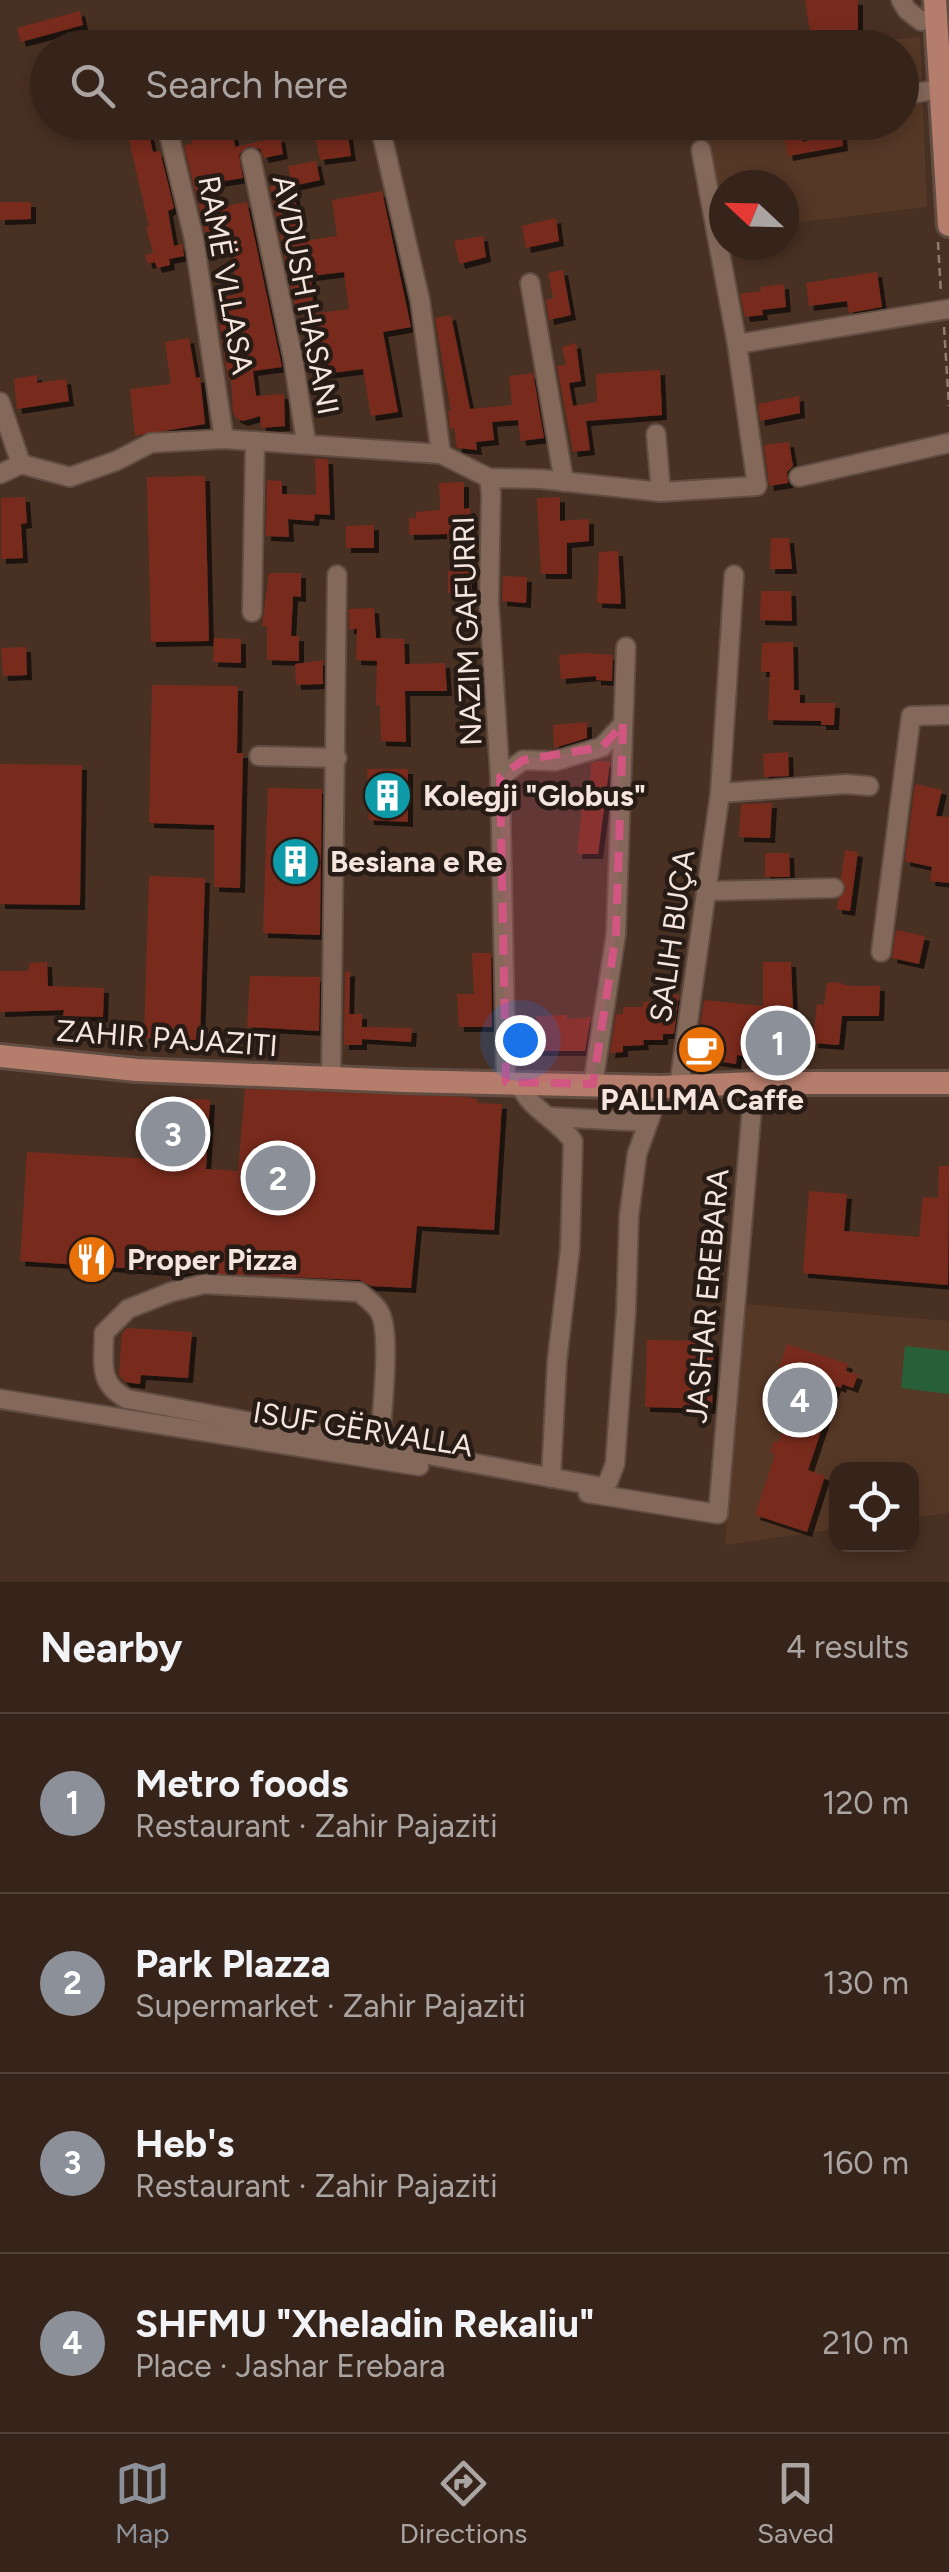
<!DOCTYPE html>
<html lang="en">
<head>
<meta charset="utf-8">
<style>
	:root { --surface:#36241a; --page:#413027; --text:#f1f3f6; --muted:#aaa4a2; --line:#504139; --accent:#8c9099 }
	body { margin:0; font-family:Figtree,sans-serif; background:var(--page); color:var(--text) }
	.controls { position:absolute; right:30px; bottom:30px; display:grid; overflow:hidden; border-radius:20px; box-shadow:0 5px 15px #0003 }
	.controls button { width:90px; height:90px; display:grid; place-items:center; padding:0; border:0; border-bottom:2px solid var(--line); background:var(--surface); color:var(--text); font:50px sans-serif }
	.compass { position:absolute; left:709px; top:170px; width:90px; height:90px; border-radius:50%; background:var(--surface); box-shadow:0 5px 15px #0003; rotate:292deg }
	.you { position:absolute; left:520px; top:1040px; width:35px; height:35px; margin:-25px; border:8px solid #fff; border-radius:50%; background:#1a73e8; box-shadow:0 0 0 15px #1a73e833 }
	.badge { display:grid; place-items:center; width:65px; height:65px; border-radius:50%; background:var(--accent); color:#fff; font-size:32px; font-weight:700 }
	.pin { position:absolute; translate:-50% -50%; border:5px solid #fff; box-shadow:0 2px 10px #0006 }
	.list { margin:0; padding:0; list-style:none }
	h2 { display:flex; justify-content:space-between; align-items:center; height:130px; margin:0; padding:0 40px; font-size:42px }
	h2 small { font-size:32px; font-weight:400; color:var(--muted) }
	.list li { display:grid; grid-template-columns:65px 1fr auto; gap:30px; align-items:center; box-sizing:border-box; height:180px; padding:0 40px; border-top:2px solid var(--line) }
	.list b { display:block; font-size:38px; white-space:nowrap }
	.list p { margin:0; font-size:32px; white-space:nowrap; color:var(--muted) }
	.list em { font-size:32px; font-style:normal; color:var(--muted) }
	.icon { flex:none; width:55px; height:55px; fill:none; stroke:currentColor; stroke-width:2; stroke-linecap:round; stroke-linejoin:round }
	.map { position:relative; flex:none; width:949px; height:1582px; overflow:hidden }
	.search { position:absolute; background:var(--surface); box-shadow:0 5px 15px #0003; left:30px; right:30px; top:30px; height:110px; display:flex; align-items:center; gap:25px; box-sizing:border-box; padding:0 35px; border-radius:55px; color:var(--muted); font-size:38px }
	.sheet { height:850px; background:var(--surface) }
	nav { display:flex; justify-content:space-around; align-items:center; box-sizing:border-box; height:140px; border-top:2px solid var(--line); background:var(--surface); font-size:28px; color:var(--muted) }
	nav a { display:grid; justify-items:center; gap:5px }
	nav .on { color:var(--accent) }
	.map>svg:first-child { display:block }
	.built { fill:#563826 }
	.green { fill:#286039 }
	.building { fill:#782c1e; filter:url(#shadow) }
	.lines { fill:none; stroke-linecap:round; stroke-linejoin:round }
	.minor-casing { stroke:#624d42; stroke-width:22 }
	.major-casing { stroke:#624d42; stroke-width:28 }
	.path { stroke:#907b70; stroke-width:2.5; stroke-dasharray:8 5; stroke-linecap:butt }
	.minor { stroke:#84695a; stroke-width:18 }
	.major { stroke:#b57d6b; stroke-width:22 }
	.marked { fill:#d15682; fill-opacity:0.2; stroke:#d15682; stroke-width:8; stroke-dasharray:20 12; stroke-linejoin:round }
	.labels { text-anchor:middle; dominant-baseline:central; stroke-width:9; stroke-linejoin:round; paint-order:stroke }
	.street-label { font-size:30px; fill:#f5e5dd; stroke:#261b15 }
	.poi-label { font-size:30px; font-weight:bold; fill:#f5e5dd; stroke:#261b15; text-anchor:start }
</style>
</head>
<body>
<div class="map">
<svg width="949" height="1582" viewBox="0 0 949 1582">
	<defs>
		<filter id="shadow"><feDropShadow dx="5" dy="5" stdDeviation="0" flood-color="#0009"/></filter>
	</defs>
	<rect width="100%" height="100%" fill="#483023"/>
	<!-- built -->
	<g class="built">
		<polygon points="920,37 927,207 784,224 784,185 724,185 722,232 704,123 902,122 902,48 824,47"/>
		<polygon points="743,1304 949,1321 949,1513 912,1518 912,1470 836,1470 836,1529 725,1545"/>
	</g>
	<!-- green -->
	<polygon class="green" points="905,1346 949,1351 949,1394 901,1388"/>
	<!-- building -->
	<g class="building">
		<polygon points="805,0 858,0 858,43 813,48"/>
		<polygon points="80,11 83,25 21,42 17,28"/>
		<polygon points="125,122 146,122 153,152 160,151 174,208 168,211 174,246 182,244 184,256 169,259 170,265 157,268 155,262 148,264 145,255 153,253 146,227 149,227"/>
		<polygon points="188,122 206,122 209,140 233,134 235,147 280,137 283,154 264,158 260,149 248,146 239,155 243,178 206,184 211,209 247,202 282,367 253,371 256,396 284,394 285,426 261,428 260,416 243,421 236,418 233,411 231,379 228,380 216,299 238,294 235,276 227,232 206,236 184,145 192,144"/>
		<polygon points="346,122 351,156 320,160 313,125"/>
		<polygon points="782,122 799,122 803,142 824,138 823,122 841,122 843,146 788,156"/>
		<polygon points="316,161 320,180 293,186 303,241 337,236 332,200 382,191 411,327 383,332 398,412 371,416 363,369 324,374 312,314 349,309 344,272 311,276 313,304 295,307 270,187 291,182 288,166"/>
		<polygon points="0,202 31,202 31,219 0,220"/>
		<polygon points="556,218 559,241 526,248 522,226"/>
		<polygon points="483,236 486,257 460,264 454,241"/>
		<polygon points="563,270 571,315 549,320 546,300 553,298 548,273"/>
		<polygon points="877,272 882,307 849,313 847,301 809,306 806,283"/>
		<polygon points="784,284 786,307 762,310 763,315 745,317 740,294 761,291 760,287"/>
		<polygon points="451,315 470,409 512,405 509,376 533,373 544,438 521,441 518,420 492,422 494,440 476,442 477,450 457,448 454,428 450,429 448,411 451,411 435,318"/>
		<polygon points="189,338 196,378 200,377 205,424 135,436 130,389 171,384 165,342"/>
		<polygon points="576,343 581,381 569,383 573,406 597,402 596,374 660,370 662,415 586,421 590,450 573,452 557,366 566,365 562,347"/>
		<polygon points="37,375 37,383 66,379 69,401 17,409 14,379"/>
		<polygon points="799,396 800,413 760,421 758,404"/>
		<polygon points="789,442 793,466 787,472 788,483 769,486 764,445"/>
		<polygon points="315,459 328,459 330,515 315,514 314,521 288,519 289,537 266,536 267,480 282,481 282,494 316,495"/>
		<polygon points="205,476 209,641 151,642 147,477"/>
		<polygon points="464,482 464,509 470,508 472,540 448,541 447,534 409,535 409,518 416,518 416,512 440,510 439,483"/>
		<polygon points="25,497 27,523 21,524 23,558 1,559 1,498"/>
		<polygon points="560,497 560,521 589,519 589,541 567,543 567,574 541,574 537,498"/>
		<polygon points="374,525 374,548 346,548 346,526"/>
		<polygon points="771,538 789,538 792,569 770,569"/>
		<polygon points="618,551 621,604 597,603 599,552"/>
		<rect x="448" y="571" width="24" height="22"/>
		<polygon points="269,573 301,573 301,597 293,596 291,636 299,636 299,661 267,660 267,626 262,626"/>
		<polygon points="503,576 527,577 526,603 502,601"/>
		<polygon points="761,591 791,591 792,621 760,620"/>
		<polygon points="374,608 376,638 404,639 405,664 445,663 447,691 405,691 406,742 381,741 380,705 376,705 377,661 356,660 357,629 349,629 349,609"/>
		<polygon points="214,638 241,639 241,663 213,662"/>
		<polygon points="793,642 794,690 800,690 800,703 835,703 834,725 821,725 821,721 768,720 770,672 761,672 762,643"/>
		<polygon points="26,647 27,675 3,676 1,648"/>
		<polygon points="584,653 613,655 612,681 596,680 596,676 561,679 559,655"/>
		<polygon points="323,660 323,684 296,685 295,664"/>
		<polygon points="152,685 238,686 237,753 243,753 240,888 214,887 214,825 149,823"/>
		<polygon points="587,722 587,738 554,748 553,725"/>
		<polygon points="788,752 789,776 764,777 763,754"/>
		<polygon points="599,761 610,762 598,854 577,854 583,796 590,796 591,763"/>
		<polygon points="0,764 82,765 80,905 0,904"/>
		<polygon points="367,769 408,769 408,822 369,820"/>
		<polygon points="915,784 942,790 936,816 949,817 949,883 930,881 932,867 905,861"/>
		<polygon points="268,788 322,789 320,935 263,933"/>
		<polygon points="772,803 770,838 739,837 741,804"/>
		<polygon points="845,850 858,852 850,911 837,909 838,899 846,889 841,878"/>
		<polygon points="765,853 789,853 790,877 765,877"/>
		<polygon points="149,876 205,878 200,1040 144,1038"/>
		<polygon points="896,930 925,936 919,964 892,958"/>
		<polygon points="472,953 491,953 492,1027 459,1027 457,994 474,994"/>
		<polygon points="47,962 48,986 104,988 103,1017 63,1016 64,1010 0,1012 0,971 28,971 30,963"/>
		<polygon points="763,962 791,962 793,1009 789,1047 760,1044 758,1058 737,1055 736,1064 715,1061 714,1056 696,1054 704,1000 763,1006"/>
		<polygon points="350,971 349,1014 362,1014 362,1027 412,1028 411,1042 362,1039 362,1045 344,1045 345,972"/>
		<polygon points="250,976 320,977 319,1031 247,1027"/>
		<polygon points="836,982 850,986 880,986 879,1016 842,1016 839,1045 813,1043 817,1004 824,1005 827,983"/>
		<polygon points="663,995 679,995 674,1034 663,1034 663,1040 643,1040 644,1045 623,1046 623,1052 610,1053 616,1014 623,1014 623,1007 643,1007 643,1002 663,1001"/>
		<polygon points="567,1015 567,1019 591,1017 585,1051 518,1051 517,1023 536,1022 536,1016"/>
		<polygon points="245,1089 466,1097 477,1099 477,1103 502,1104 494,1230 417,1226 411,1288 371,1286 360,1280 196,1273 20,1261 27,1152 166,1160 169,1098 210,1100 206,1169 238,1171"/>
		<polygon points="939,1166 949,1166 948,1285 803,1273 809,1191 847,1194 844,1231 919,1237 923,1197 938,1198"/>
		<polygon points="127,1328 192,1332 188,1378 141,1375 140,1384 125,1382 119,1375 122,1333"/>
		<polygon points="647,1340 714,1341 712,1409 645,1407"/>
		<polygon points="787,1344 848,1364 846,1371 858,1375 853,1388 842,1384 841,1388 836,1386 808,1470 825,1476 807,1532 755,1515 775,1454 770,1452 774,1441 779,1442 789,1411 767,1403"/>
	</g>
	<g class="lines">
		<defs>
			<g id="minor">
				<polyline points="901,0 907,10 921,21 936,17"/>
				<polyline points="902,95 941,89"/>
				<polyline points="166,122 194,239 224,439"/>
				<polyline points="379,122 420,300 441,454"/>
				<polyline points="251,158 293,358 306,442"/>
				<polyline points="530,283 564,482"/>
				<polyline points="737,344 949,309"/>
				<polyline points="0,402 21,464 0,474"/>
				<polyline points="656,434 661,492"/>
				<polyline points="21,464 70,477 116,461 151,443 224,439 441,454 489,478 541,479 661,492 757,486 737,344 701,150"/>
				<polyline points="799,477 949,443"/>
				<polyline points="489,478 491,493 489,602 500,777 506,1082"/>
				<polyline points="252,612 255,441"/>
				<polyline points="259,756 337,758"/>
				<polyline points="500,777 523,760 555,761 602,747 622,725"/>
				<polyline points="720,793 846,784 869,786"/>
				<polyline points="707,891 834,888"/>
				<polyline points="881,952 911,716 949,715"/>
				<polyline points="331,1077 337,575"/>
				<path d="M519,1083c11,27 37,35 54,58l-3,108 -13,112 -6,117"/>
				<polyline points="593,1084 616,934 626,647"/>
				<polyline points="679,1086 720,793 734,575"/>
				<polyline points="552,1117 648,1122"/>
				<polyline points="0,1399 419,1466"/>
				<path d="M380,1445c1,-29 11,-105 1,-130 -4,-10 -14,-16 -22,-23l-155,-8 -33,8 -43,17 -24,24c0,30 -7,50 23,66l475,88 6,-5 7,-18 11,-153 3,-95 8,-62 24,-67"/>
				<polyline points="588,1493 718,1514 754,1083"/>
			</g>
			<g id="major">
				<polyline points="935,0 949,225"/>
				<polyline points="0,1056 137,1070 404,1081 661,1087 754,1083 949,1083"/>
			</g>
		</defs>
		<!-- minor casing -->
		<use href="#minor" class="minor-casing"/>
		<!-- major casing -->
		<use href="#major" class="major-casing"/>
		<!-- path -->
		<g class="path">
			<polyline points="938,242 941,294"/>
			<polyline points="944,327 949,406"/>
		</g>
		<!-- minor -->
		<use href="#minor" class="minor"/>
		<!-- major -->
		<use href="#major" class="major"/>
	</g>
	<!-- marked area -->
	<path class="marked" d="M623,724l-7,210 -23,150 -87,-2 -6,-305 23,-17 79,-13z"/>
	<!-- icons -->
	<defs>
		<symbol id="building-disc" viewBox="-11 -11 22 22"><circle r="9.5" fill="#0f9aa8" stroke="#261b15"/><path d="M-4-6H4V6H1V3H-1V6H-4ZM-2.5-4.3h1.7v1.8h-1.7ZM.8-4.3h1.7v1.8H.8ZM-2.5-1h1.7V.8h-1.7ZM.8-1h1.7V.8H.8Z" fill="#fff"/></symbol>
		<symbol id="cafe-disc" viewBox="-11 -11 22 22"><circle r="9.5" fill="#e8710a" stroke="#261b15"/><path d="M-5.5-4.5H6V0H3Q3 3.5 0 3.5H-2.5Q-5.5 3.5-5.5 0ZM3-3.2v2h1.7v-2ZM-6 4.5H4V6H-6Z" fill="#fff"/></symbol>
		<symbol id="restaurant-disc" viewBox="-11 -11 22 22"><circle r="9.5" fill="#e8710a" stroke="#261b15"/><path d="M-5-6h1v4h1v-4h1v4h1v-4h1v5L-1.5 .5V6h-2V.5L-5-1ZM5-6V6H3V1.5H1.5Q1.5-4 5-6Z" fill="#fff"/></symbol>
	</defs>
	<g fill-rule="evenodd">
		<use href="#building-disc" x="360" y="768" width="55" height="55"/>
		<use href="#building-disc" x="268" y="834" width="55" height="55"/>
		<use href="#cafe-disc" x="674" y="1022" width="55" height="55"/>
		<use href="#restaurant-disc" x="64" y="1232" width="55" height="55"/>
	</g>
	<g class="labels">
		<!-- street labels -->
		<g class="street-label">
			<text transform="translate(226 275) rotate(80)">RAMË VLLASA</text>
			<text transform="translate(306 295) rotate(79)">AVDUSH HASANI</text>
			<text transform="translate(467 631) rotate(-92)">NAZIM GAFURRI</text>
			<text transform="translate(672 936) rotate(-82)">SALIH BUÇA</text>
			<text transform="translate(167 1038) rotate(4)">ZAHIR PAJAZITI</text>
			<text transform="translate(707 1296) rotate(-85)">JASHAR EREBARA</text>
			<text transform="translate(363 1429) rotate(9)">ISUF GËRVALLA</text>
		</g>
		<!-- poi labels -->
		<g class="poi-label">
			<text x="423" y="795">Kolegji "Globus"</text>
			<text x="330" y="861">Besiana e Re</text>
			<text x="702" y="1099" text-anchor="middle">PALLMA Caffe</text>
			<text x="127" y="1259">Proper Pizza</text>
		</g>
	</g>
</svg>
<div class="controls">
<button><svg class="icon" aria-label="locate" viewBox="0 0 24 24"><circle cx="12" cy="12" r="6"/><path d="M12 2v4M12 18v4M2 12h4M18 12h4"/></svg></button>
</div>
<svg class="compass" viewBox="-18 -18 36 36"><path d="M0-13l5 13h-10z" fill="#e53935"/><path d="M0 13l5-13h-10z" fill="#aaa4a2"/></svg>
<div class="you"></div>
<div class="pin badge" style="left:778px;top:1043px">1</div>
<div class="pin badge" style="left:278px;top:1178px">2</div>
<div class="pin badge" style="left:173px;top:1134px">3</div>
<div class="pin badge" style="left:800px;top:1400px">4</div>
<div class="search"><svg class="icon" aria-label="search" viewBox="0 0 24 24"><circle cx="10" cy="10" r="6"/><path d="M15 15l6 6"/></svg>Search here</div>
</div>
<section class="sheet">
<h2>Nearby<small>4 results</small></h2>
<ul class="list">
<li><span class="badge">1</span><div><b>Metro foods</b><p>Restaurant · Zahir Pajaziti</p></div><em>120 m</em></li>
<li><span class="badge">2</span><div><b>Park Plazza</b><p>Supermarket · Zahir Pajaziti</p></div><em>130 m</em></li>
<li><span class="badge">3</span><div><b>Heb's</b><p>Restaurant · Zahir Pajaziti</p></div><em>160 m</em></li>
<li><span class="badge">4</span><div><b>SHFMU &quot;Xheladin Rekaliu&quot;</b><p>Place · Jashar Erebara</p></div><em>210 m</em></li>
</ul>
</section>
<nav>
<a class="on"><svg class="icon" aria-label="map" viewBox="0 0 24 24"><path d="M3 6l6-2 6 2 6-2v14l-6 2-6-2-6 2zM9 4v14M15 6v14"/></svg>Map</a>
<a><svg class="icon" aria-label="directions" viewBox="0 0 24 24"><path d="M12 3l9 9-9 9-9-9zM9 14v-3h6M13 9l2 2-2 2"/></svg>Directions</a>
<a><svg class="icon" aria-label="saved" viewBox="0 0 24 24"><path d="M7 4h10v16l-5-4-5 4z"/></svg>Saved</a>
</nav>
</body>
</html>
